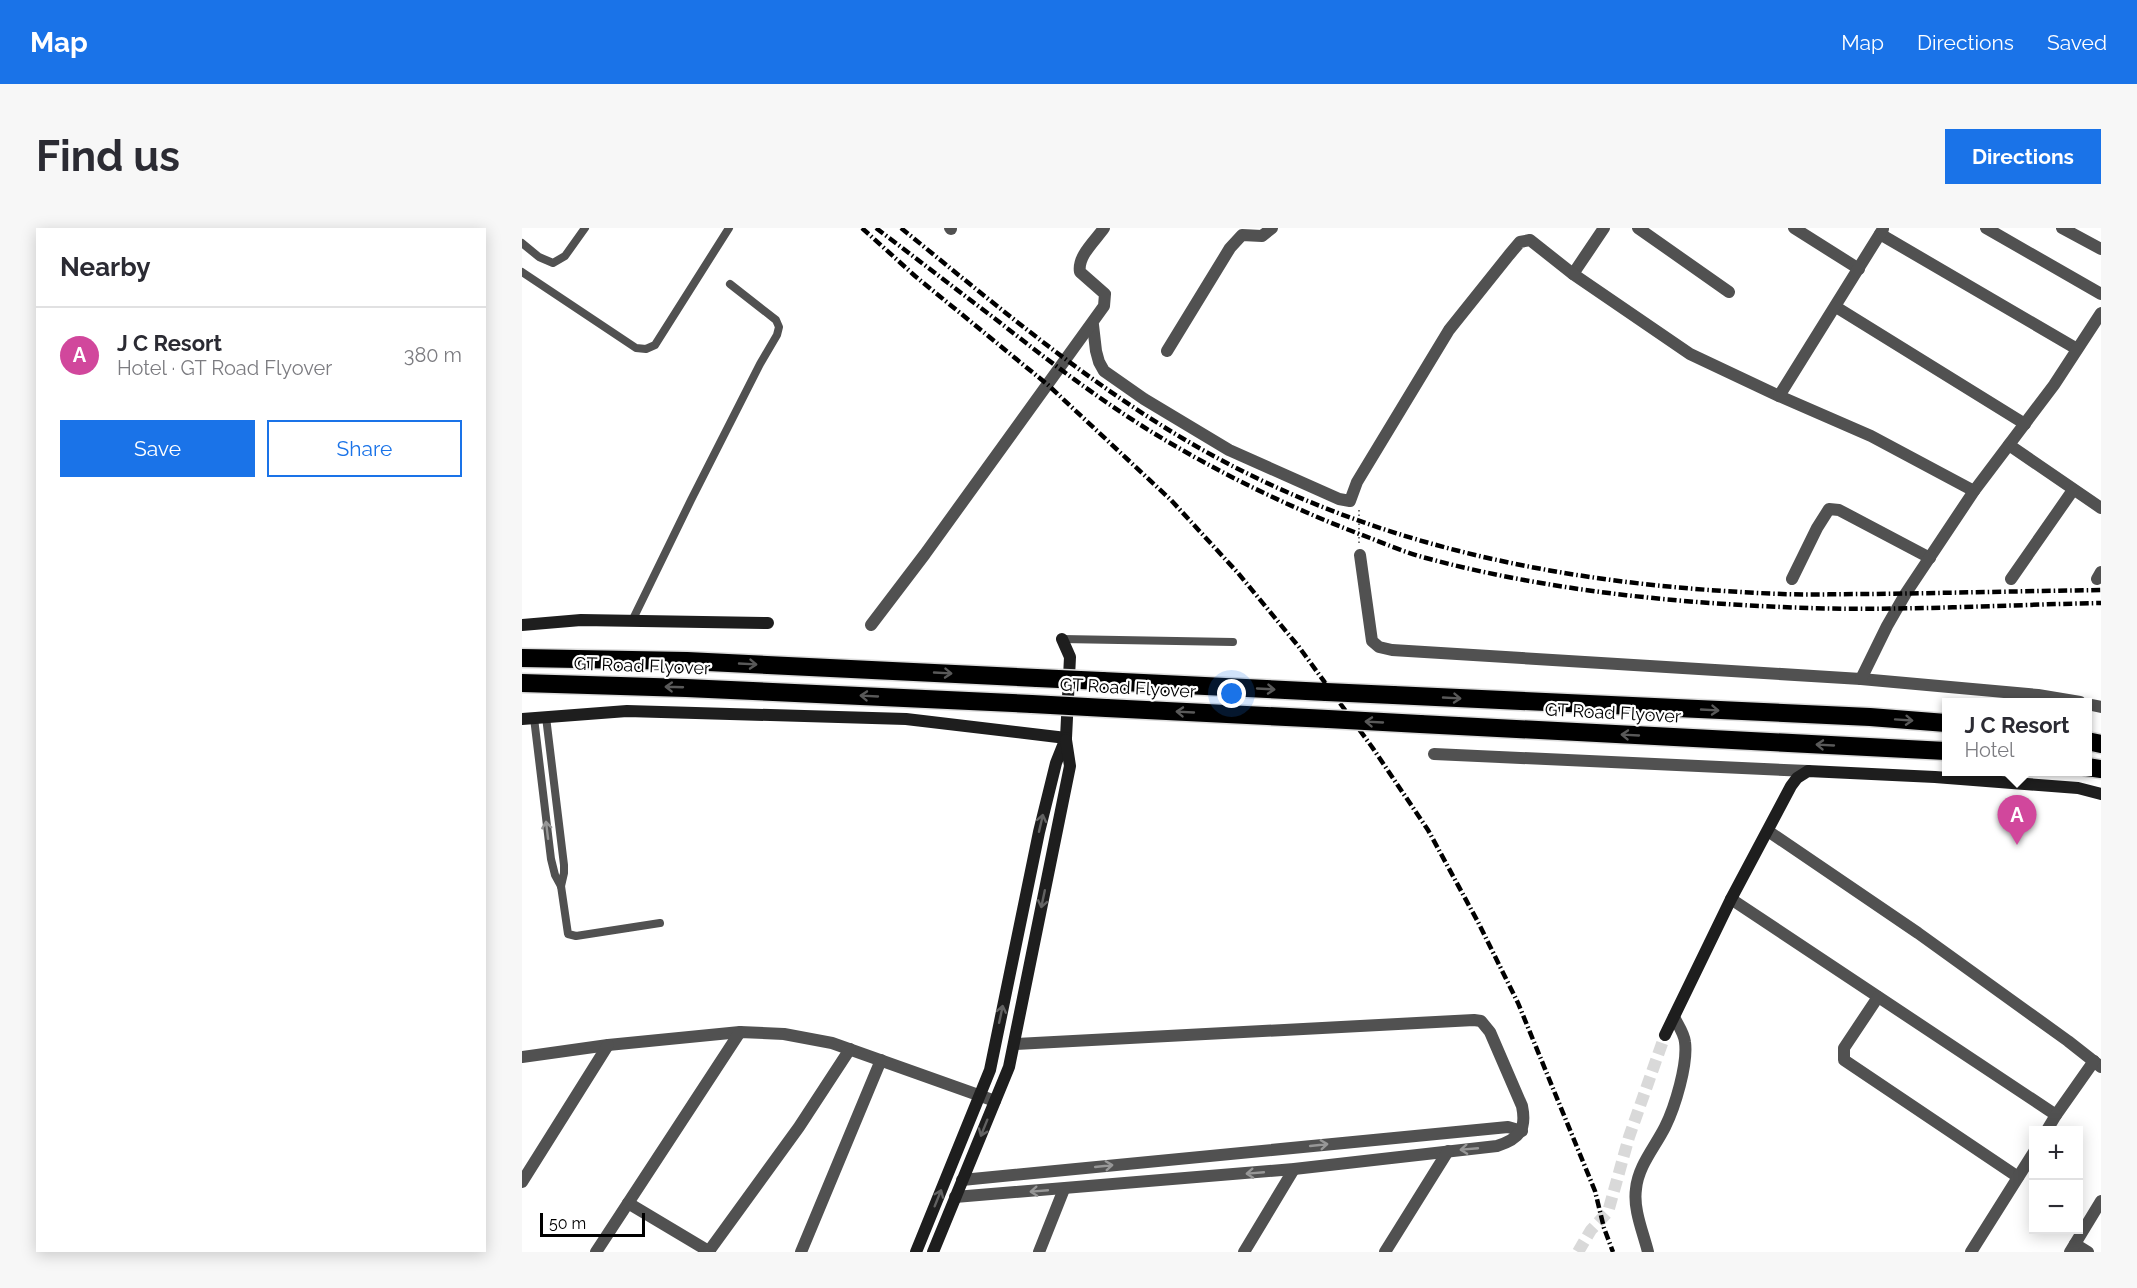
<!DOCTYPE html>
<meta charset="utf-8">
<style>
body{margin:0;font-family:Raleway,sans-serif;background:#f7f7f7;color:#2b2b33}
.controls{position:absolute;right:18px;bottom:18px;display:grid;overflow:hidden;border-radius:0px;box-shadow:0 3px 15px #0003}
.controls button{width:54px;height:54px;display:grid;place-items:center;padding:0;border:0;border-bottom:2px solid #e1e1e2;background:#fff;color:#2b2b33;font:30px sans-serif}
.scale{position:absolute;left:18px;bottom:15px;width:105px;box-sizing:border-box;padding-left:6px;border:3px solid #000;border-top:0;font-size:16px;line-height:21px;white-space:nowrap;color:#000;-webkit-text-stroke:4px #fff;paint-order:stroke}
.you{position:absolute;left:710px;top:466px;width:21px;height:21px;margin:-15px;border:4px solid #fff;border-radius:50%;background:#1a73e8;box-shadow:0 0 0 9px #1a73e833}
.badge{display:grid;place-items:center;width:39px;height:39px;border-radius:50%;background:#1a73e8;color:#fff;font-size:20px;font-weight:700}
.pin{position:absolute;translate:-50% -50px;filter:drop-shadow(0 2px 3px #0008)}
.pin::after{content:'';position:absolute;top:32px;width:21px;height:18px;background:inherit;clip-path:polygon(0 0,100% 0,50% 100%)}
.popup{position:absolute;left:1420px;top:470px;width:150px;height:78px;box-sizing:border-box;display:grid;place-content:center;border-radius:0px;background:#fff;filter:drop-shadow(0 2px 4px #0005);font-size:20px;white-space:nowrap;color:#7c7c81}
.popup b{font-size:22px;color:#2b2b33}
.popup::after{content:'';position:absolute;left:50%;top:100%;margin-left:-12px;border:12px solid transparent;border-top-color:#fff}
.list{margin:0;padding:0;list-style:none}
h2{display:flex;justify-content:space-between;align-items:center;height:78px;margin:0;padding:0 24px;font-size:26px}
h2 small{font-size:20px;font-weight:400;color:#7c7c81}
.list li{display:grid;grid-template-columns:39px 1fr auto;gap:18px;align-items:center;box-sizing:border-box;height:96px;padding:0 24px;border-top:2px solid #e1e1e2}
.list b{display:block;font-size:22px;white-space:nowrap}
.list p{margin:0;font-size:20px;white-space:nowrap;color:#7c7c81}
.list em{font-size:20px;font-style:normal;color:#7c7c81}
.actions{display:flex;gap:12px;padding:18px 24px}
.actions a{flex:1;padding:14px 0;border:2px solid #1a73e8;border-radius:0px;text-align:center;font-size:21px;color:#1a73e8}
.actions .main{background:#1a73e8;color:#fff}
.map{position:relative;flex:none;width:1579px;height:1024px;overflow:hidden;border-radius:0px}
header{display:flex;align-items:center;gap:36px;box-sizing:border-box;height:84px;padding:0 30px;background:#1a73e8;color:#fff}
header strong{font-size:28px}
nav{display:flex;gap:33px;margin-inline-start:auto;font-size:21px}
.intro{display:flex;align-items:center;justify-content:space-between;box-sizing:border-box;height:144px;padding:0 36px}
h1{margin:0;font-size:42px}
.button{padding:15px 27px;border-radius:0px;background:#1a73e8;color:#fff;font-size:21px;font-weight:700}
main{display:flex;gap:36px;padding:0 36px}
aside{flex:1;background:#fff;border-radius:0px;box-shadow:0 3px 15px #0003}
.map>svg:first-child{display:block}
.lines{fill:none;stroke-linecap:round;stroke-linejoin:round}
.secondary-tunnel{stroke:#d9d9d9;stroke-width:12;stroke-dasharray:12 6;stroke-linecap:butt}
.highway-casing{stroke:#dbdbdb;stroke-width:21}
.path{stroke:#737373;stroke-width:2;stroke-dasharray:1.5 3;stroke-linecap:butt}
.lane{stroke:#515151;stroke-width:8}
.street{stroke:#515151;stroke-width:12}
.secondary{stroke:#1e1e1e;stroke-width:12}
.highway{stroke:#000;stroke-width:18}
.rail{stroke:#000;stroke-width:4.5;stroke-dasharray:9 3 1.5 3;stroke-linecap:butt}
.highway-bridge-casing{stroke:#dbdbdb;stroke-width:21;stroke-linecap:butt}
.highway-bridge{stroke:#000;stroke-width:18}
.oneway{stroke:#595959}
.oneway2{stroke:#626262}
.oneway3{stroke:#979797}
.labels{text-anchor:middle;stroke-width:4.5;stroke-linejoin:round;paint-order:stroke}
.street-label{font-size:18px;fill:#000;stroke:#fff}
</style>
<header>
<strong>Map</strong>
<nav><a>Map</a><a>Directions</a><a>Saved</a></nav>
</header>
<div class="intro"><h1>Find us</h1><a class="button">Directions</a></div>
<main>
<aside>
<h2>Nearby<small></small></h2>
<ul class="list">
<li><span class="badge" style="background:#d1479c">A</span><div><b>J C Resort</b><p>Hotel · GT Road Flyover</p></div><em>380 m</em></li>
</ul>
<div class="actions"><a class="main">Save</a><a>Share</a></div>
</aside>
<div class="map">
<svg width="1579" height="1024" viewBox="0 0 1579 1024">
<rect width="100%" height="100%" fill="#fff"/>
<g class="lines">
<polyline class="secondary-tunnel" points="1056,1024 1069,1002 1086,984 1107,909 1143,807"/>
<g class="highway-casing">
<g id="highway">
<polyline points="0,430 165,433 515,450"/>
<polyline points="580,453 804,464"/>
<polyline points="0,455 164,460 510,476"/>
<polyline points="871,467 1348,489 1424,495"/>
<polyline points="584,480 806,491"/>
<polyline points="898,496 1424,523"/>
<polyline points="1565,513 1579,516"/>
<polyline points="1565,539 1579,541"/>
</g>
</g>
<polyline class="path" points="837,282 837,315"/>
<g class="lane">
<polyline points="0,15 17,29 31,35 43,28 63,0"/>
<polyline points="0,44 114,120 124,121 133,117 207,0"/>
<polyline points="110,393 169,272 238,136 255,107 257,99 254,92 208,56"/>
<polyline points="540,411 711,414"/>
<polyline points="24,489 42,637 42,645 39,658"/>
<polyline points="12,490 29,631 33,647 39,658 46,706 54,708 138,695"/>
</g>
<g class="street">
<polyline points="428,0 429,1"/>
<polyline points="1116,0 1207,64"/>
<polyline points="1272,0 1337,41"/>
<polyline points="1464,0 1579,66"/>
<polyline points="1540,0 1579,21"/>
<polyline points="1358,6 1555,121"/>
<polyline points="1051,46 1082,0"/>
<polyline points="1314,79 1503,196"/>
<polyline points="571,97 574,123 577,134 582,143 622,171 707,222 817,271 828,273 835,254 927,102 987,27 998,14 1008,12 1051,46 1168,126 1257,168 1349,208 1452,263"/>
<polyline points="645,123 708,20 720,7 740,8 750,0"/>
<polyline points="1257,168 1361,1"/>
<polyline points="1487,217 1579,280"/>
<polyline points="838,327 850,413 857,419 870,422 1339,451 1516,467 1558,474"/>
<polyline points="1270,351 1295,300 1307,281 1317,282 1408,330"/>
<polyline points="1489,351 1551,262"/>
<polyline points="1575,351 1579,344"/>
<path d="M349,397L403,326L582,78L583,66L558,44C555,28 574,12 582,0"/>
<polyline points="1339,451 1365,398 1384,365 1452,263 1532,157 1579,85"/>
<polyline points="1565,476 1579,479"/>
<polyline points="912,526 1286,543"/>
<polyline points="1246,603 1396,705 1546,813 1579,839"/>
<polyline points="1209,671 1534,887 1572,833"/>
<polyline points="1356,769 1322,820 1322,832 1496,949"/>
<polyline points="0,829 86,817 218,804 262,806 310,815 473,873"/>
<polyline points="1525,902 1534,887"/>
<polyline points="440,952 986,899 1000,903"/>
<polyline points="0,954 86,817"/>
<path d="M433,969L772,941L975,918C997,911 1005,902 1000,878L968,804L959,793L952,792L492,816"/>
<polyline points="106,975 188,1024"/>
<polyline points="1553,1016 1566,1024"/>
<polyline points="187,1023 277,899 328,821"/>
<polyline points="74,1024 218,804"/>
<polyline points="279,1024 359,832"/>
<polyline points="517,1024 542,961"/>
<polyline points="722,1024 772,941"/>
<polyline points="863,1024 926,923"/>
<path d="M1126,1024C1121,1004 1111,981 1114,961C1116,938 1133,919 1143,899C1153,879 1166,836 1163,814C1162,805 1156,797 1152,789"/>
<polyline points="1449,1024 1512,924"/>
<polyline points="1548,1024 1579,973"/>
</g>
<g class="secondary">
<polyline points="0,397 59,392 246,395"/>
<polyline points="0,491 105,483 384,491 544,510 548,429 540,411"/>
<polyline points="1143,807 1209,671 1269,558 1275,550 1286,543 1413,549 1556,560 1579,566"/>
<polyline points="394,1024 468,842 517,604 534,535 544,510"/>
<polyline points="411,1024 487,839 548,538 544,512"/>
</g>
<use href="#highway" class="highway"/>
<g class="rail">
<polyline points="340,0 393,48 526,157 649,272 716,345 777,419 850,519 906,602 956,694 996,775 1073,963 1082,1000 1091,1024"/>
<path d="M354,0C395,31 435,62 476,93C533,138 592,183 655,219C717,255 781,285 848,310C866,317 885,325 904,330C1019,361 1141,374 1260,379C1366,384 1473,377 1579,375"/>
<path d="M379,0C469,73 556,147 655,207C841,319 1046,358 1260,366C1290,367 1321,366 1351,366C1427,365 1503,363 1579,362"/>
</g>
<g class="highway-bridge-casing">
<g id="highway-bridge">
<polyline points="515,450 580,453"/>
<polyline points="804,464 871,467"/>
<polyline points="510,476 584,480"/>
<polyline points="806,491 898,496"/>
</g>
</g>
<use href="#highway-bridge" class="highway-bridge"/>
</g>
<defs><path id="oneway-shaft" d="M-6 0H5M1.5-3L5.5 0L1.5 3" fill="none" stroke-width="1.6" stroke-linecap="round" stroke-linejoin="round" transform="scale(1.5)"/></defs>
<g class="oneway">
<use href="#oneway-shaft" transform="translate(226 436) rotate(3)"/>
<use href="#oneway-shaft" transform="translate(421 445) rotate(3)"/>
<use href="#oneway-shaft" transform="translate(152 459) rotate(-178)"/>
<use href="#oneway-shaft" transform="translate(744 461) rotate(3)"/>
<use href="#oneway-shaft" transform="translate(347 468) rotate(-177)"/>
<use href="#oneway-shaft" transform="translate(930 470) rotate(3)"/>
<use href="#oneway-shaft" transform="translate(1188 482) rotate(3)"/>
<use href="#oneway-shaft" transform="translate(663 484) rotate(-177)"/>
<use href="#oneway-shaft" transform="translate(1382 492) rotate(4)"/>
<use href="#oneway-shaft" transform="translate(852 494) rotate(-177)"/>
<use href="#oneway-shaft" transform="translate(1108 507) rotate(-177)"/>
<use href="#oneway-shaft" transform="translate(1303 517) rotate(-177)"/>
</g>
<g class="oneway2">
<use href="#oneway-shaft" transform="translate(519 595) rotate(-77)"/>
<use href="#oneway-shaft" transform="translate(521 671) rotate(102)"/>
<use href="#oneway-shaft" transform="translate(479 786) rotate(-78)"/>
<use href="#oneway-shaft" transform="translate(462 900) rotate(112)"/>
<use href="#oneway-shaft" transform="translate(416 970) rotate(-68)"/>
</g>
<g class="oneway3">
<use href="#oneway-shaft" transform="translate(25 602) rotate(-97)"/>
<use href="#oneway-shaft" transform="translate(797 917) rotate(-6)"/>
<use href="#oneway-shaft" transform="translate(947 921) rotate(175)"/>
<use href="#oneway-shaft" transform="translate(582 938) rotate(-6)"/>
<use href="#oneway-shaft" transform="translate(733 945) rotate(175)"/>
<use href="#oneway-shaft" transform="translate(517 963) rotate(175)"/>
</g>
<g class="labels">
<g class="street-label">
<text transform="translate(120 438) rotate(2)" y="6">GT Road Flyover</text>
<text transform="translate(606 460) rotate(3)" y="6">GT Road Flyover</text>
<text transform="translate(1091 485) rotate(3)" y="6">GT Road Flyover</text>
</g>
</g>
</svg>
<div class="controls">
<button>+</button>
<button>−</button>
</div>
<div class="scale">50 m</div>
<div class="you"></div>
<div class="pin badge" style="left:1495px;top:617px;background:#d1479c">A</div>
<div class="popup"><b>J C Resort</b>Hotel</div>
</div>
</main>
